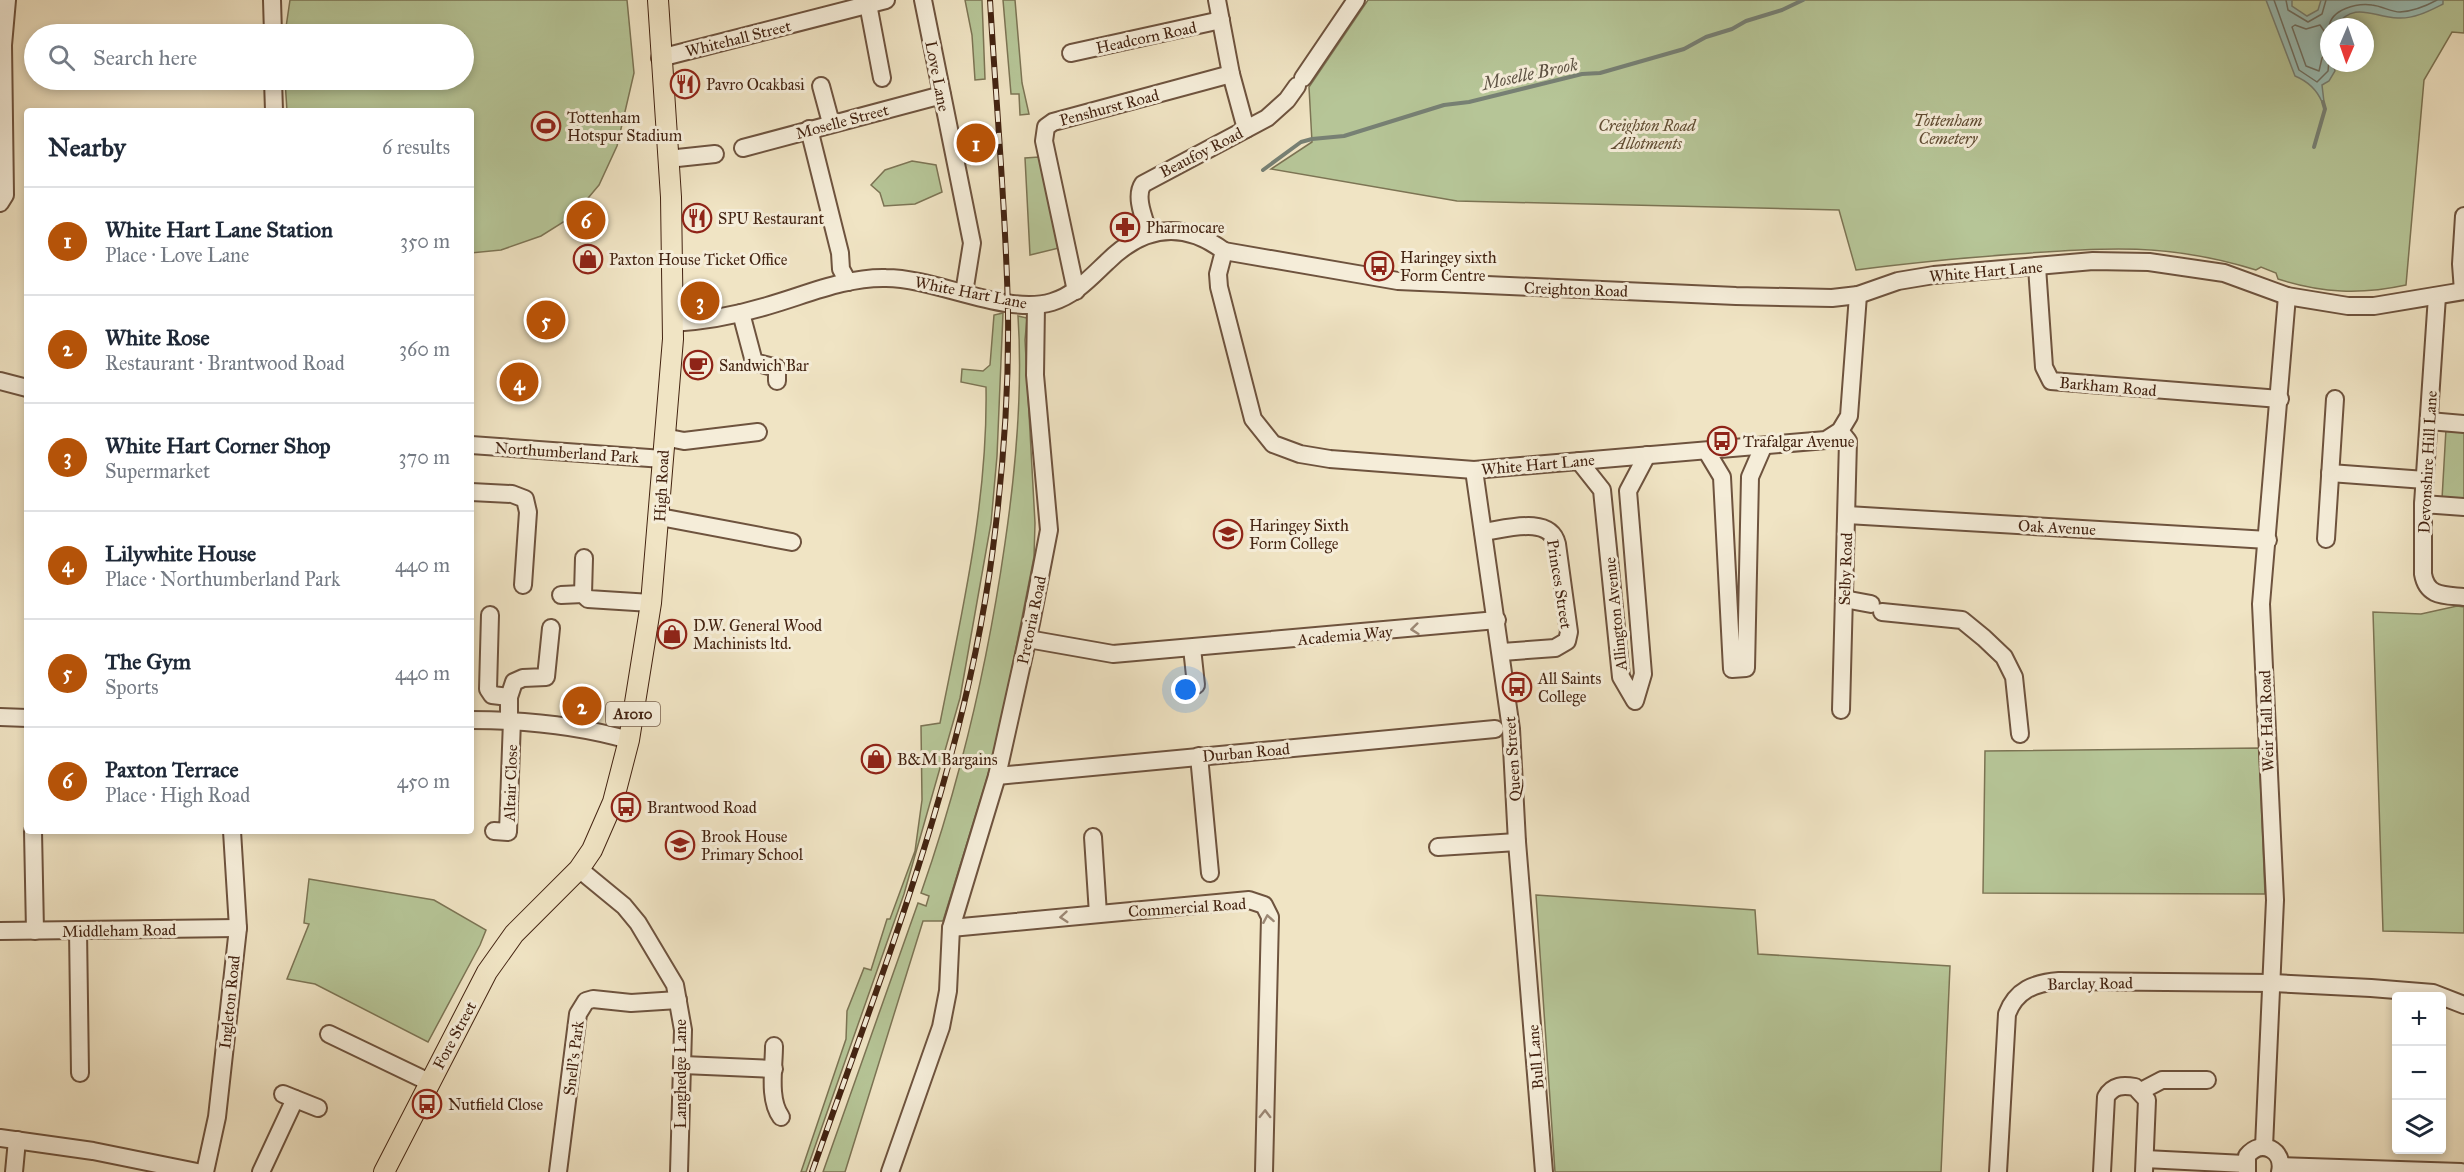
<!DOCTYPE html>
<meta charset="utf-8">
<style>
body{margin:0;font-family:"IM FELL Great Primer",serif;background:#f6f6f7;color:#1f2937}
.controls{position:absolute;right:18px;bottom:18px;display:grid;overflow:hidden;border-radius:6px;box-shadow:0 3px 9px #0003}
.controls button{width:54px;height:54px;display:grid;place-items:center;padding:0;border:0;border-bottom:2px solid #e0e1e3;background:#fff;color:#1f2937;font:30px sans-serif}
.compass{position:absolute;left:2320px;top:18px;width:54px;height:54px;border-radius:50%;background:#fff;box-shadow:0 3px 9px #0003;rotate:182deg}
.you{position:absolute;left:1186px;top:690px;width:21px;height:21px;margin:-15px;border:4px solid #fff;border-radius:50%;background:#1a73e8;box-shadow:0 0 0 9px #1a73e833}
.badge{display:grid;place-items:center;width:39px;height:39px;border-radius:50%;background:#b45309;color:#fff;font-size:20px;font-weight:700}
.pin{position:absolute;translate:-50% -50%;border:3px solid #fff;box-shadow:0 2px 6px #0006}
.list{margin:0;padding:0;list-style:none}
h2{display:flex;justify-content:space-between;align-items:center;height:78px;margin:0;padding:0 24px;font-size:26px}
h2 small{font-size:20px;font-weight:400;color:#747a83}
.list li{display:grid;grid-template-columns:39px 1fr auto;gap:18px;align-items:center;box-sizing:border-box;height:108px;padding:0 24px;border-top:2px solid #e0e1e3}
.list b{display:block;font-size:22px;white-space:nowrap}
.list p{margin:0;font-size:20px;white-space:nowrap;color:#747a83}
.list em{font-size:20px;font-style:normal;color:#747a83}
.icon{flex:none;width:33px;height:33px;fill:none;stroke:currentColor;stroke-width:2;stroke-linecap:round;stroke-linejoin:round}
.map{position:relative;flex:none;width:2464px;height:1172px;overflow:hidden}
.search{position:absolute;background:#fff;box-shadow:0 3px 9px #0003;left:24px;top:24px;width:450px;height:66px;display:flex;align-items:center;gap:15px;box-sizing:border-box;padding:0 21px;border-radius:33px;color:#747a83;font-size:22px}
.panel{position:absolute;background:#fff;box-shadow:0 3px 9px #0003;left:24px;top:108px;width:450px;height:726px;border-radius:6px}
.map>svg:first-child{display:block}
.green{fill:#b6c597;stroke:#7c7454;stroke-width:1.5;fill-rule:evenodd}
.water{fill:#9abeb6;stroke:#778074;stroke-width:1.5}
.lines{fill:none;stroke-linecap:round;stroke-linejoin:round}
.shore{stroke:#6e7064;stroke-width:1.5}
.stream{stroke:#778074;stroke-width:4}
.minor-casing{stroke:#6e533e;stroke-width:20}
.major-casing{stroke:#432311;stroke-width:22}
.minor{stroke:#f5edd9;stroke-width:16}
.major{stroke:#f0e4c4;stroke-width:20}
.rail-casing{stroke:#432311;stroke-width:6}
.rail{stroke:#f5edd9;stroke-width:4;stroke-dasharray:11;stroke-linecap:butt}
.oneway{stroke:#9c8875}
.labels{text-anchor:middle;stroke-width:6;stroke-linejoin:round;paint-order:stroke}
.shield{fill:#f5edd9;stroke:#78604d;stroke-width:1.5}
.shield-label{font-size:15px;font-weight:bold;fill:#432311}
.street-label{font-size:16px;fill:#432311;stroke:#f5edd9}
.poi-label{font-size:16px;fill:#432311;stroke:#f5edd9;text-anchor:start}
.park-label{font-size:16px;font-style:italic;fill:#604c32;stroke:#f5edd9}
.water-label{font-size:18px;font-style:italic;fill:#5d5243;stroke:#f5edd9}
</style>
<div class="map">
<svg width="2464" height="1172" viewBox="0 0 2464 1172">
<rect width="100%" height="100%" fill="#f0e4c4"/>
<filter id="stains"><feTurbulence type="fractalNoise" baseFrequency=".00333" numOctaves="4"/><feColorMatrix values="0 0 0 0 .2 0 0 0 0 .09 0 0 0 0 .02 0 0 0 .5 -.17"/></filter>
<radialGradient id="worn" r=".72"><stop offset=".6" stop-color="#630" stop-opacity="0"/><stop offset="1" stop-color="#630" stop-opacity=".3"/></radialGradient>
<g class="green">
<polygon points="290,0 627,0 634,73 617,146 599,185 573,216 541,236 501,250 471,253 471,111 287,111 285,80 464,80 464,34 285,34"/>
<polygon points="965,0 982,0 985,79 975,80 972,35"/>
<polygon points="1003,0 1015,0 1022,83 1029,114 1020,115 1019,94 1011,94"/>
<path d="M1368,0H2464V33L2452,32L2424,80L2406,285C2360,295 2322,293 2278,279L2276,273L2261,267L2256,270C2170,243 2104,247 2016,254C1962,258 1909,263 1856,270L1839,210L1457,201L1271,169L1312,142L1309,87ZM2329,27H2365V63H2329Z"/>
<polygon points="1039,157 1059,248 1030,255 1025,158"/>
<polygon points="912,161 936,165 942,192 915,204 884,206 880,193 871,185 885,170"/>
<path d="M1003,313L997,456L991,523L960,698L904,894L806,1172H801L846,1039L847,1011L864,968L871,970L887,919H890L915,851L922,800L921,726L940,723C962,612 988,501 986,387L961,382L962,369L983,371L990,365L994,315Z"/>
<path d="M1018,316L1027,318L1025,340L1035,523L1034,557L996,749L943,921H923L845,1172H823L918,903L926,906L929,896L921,893C961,779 988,662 1005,543C1016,468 1023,392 1018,316Z"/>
<polygon points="2446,429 2464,430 2464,501 2442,499"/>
<polygon points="2457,606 2464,607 2464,933 2383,931 2373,612 2421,614"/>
<polygon points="2259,748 2265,894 1983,893 1985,751"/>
<polygon points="309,879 434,900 486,930 480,945 428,1042 315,984 287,979 309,924 304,923"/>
<polygon points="1536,895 1755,910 1758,954 1950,966 1941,1172 1555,1172"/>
</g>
<path class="water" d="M2266,0H2292V6L2307,16L2318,10L2321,0H2443V4C2429,11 2414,19 2398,18C2371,17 2356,0 2334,27H2329V63H2333L2335,71L2329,81L2322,85L2324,102H2322C2317,90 2307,81 2295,76Z"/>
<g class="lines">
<g class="shore">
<polyline points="2274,0 2299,70 2317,82 2328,71 2329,60"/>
<polyline points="2286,0 2288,10 2308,22 2322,14 2326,0"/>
<path d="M2329,27C2331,9 2357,3 2372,5C2382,6 2391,12 2400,12C2414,11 2426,6 2437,0"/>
<polyline points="2329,38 2320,25 2306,29 2295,25 2292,27 2306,66 2319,71 2322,58 2329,51"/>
</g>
<g class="stream">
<polyline points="2314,147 2325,109 2323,102"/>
<polyline points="1263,170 1301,142 1312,139 1344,136 1444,105 1469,102 1582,74 1600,73 1684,49 1706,37 1732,29 1746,21 1782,10 1803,0"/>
</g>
<g class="minor-casing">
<g id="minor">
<polyline points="272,0 273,34"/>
<polyline points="923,0 972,243 964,293"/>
<polyline points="1217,0 1231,74 1246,129"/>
<polyline points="868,4 882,78"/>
<polyline points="1071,53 1221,20"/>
<polyline points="660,58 886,0"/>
<polyline points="1303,78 1356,0"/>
<polyline points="273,80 274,111"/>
<polyline points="821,86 831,123"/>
<polyline points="809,129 840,253 841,269 848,282"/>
<polyline points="743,148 942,95"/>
<polyline points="668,159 715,154"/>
<polyline points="0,203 5,195 3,45 7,0"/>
<path d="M1149,234C1145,220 1134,197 1143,184L1267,118L1287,100L1297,86"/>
<polyline points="1224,251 1398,281 1736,296 1832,298 1858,295 1898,281 1934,275 2093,261 2149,262 2224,273 2287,296 2348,306 2374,306 2464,291"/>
<polyline points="1224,251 1218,274 1219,287 1253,419 1273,444 1300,454 1330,459 1474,470 1826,440 1840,431 1849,416 1858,295"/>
<polyline points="2037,267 2044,367 2051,381 2280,399"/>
<polyline points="1076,291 1044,141 1046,127 1053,122 1231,74"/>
<polyline points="2463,291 2461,264 2464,216"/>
<path d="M2437,296L2423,504V574C2427,597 2444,595 2464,597"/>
<polyline points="741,313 754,362 777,368 777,381"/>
<path d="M673,323C705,321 737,315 767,306C806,295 845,277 886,278C936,278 1006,316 1052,302C1075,295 1090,278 1107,262C1143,226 1183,220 1224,251"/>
<polyline points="0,381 27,388"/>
<polyline points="2429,421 2464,424"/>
<polyline points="1840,431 1848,441 1841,710"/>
<polyline points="664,437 684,441 758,432"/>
<polyline points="471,445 663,459"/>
<polyline points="1707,452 1722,477 1732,669 1746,668 1750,477 1763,447"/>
<polyline points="1579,461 1602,490 1621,677 1635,701 1643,674 1628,491 1647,455"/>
<polyline points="1474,470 1511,729 1517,842 1544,1172"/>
<polyline points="2330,473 2425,480"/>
<polyline points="471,492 512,494 525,499 528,512 523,585"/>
<polyline points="2423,504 2464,507"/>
<polyline points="1847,515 2268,540"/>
<polyline points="660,517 792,542"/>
<path d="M1483,532C1506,529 1550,515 1557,544L1569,632L1567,641L1555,648L1502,652"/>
<polyline points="2326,539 2335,399"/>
<polyline points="584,558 583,594 588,599 651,603"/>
<polyline points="561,595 583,594"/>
<polyline points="1844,599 1871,604"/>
<polyline points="1882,612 1962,620 1984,638 2004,657 2014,677 2020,734"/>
<polyline points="490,615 488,689 492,695 509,697"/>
<polyline points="1028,639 1113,654 1497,620"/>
<polyline points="1192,648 1196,685"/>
<polyline points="0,717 27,718"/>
<path d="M471,720C525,720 577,725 629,740"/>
<polyline points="509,720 509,697 514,682 523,678 546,677 551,628"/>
<polyline points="1199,756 1210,873"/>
<polyline points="997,776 1495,729"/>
<polyline points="33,831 35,931"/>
<polyline points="494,831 508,832 512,720"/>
<polyline points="1093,837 1098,914"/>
<polyline points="1438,847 1517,842"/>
<polyline points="579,869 624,906 638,923 675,985 683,1030 679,1172"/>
<polyline points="951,928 1249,900 1264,905 1270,917 1264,1172"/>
<polyline points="78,930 80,1073"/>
<polyline points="0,931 238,928"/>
<polyline points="329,1034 429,1082"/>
<path d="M774,1046C774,1068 768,1099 781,1117"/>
<polyline points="683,1065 774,1069"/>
<polyline points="2141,1091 2162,1080 2207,1080"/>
<polyline points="283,1094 318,1108"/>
<polyline points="0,1138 93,1151 197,1172"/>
<polyline points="2264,1147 2275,900 2261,604 2287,296"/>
<polyline points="2145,1159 2245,1164"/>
<polyline points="2282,1166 2461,1172"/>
<polyline points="14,1172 17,1140"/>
<polyline points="205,1172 217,1117 238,928 232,831"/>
<polyline points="261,1172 295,1099"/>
<polyline points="558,1172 578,1014 586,1001 593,999 631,1003 678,1000"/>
<polyline points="890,1172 941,1027 948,991 951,928 997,776 1031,623 1049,530 1035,375 1036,305"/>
<path d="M1998,1172L2007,1014C2016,990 2034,983 2059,981L2273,983L2371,988L2433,993L2464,1005"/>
<path d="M2102,1172L2106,1097C2113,1085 2123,1085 2135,1087L2147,1100L2144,1172"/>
<path d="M2247,1172V1156C2261,1138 2285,1150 2280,1172"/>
</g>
</g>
<g class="major-casing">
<polyline id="major" points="384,1172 487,972 514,934 579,869 592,850 613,802 629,740 651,603 673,339 671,197 658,0"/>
</g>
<use href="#minor" class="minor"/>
<use href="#major" class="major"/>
<g class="rail-casing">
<path id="rail" d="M812,1172C884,967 965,765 993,548C1003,471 1009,391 1008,313C1006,209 996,104 990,0"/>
</g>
<use href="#rail" class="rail"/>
</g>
<defs><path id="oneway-chevron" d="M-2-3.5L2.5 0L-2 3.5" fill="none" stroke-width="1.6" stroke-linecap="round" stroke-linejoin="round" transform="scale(1.5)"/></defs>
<g class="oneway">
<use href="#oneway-chevron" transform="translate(1415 629) rotate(174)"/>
<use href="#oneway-chevron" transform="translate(1064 917) rotate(175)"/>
<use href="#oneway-chevron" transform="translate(1268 919) rotate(-100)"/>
<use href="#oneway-chevron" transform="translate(1265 1114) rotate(-89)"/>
</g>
<defs>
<g id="restaurant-ring" transform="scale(1.5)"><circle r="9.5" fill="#f5edd9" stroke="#8f2418" stroke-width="1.5"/><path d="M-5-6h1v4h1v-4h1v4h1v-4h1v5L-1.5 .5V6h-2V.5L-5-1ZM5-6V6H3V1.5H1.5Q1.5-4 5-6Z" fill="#8f2418"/></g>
<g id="stadium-ring" transform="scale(1.5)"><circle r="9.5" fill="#f5edd9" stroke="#8f2418" stroke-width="1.5"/><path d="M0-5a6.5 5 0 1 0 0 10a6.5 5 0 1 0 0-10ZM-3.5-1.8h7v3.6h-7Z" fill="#8f2418"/></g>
<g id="pharmacy-ring" transform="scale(1.5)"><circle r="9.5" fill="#f5edd9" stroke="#8f2418" stroke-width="1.5"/><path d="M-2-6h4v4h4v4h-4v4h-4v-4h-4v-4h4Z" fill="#8f2418"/></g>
<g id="shop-ring" transform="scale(1.5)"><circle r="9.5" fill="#f5edd9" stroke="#8f2418" stroke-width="1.5"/><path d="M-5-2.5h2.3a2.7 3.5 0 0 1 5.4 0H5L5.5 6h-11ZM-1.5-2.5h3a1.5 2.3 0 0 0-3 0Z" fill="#8f2418"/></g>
<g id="bus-ring" transform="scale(1.5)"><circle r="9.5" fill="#f5edd9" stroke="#8f2418" stroke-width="1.5"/><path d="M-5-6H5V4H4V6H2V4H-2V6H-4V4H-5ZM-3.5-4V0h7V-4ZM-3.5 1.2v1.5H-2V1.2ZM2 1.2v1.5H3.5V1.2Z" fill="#8f2418"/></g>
<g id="cafe-ring" transform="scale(1.5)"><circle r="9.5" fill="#f5edd9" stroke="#8f2418" stroke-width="1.5"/><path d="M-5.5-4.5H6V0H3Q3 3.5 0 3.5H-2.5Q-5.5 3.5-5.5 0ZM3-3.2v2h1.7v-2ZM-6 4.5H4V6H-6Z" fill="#8f2418"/></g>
<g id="university-ring" transform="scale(1.5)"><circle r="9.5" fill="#f5edd9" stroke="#8f2418" stroke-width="1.5"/><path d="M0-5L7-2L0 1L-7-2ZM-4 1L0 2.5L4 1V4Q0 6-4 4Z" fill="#8f2418"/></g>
<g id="school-ring" transform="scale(1.5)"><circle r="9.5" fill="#f5edd9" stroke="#8f2418" stroke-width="1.5"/><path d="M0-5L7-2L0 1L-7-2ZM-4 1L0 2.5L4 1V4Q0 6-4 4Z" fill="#8f2418"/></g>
</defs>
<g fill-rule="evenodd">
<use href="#restaurant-ring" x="685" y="84"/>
<use href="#stadium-ring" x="546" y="126"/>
<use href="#restaurant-ring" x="697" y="218"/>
<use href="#pharmacy-ring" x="1125" y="227"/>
<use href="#shop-ring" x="588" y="259"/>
<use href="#bus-ring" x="1379" y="266"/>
<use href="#cafe-ring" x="698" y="365"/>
<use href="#bus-ring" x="1722" y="441"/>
<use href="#university-ring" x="1228" y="534"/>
<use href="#shop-ring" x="672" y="634"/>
<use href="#bus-ring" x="1517" y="687"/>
<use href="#shop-ring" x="876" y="759"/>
<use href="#bus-ring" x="626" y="807"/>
<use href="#school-ring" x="680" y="845"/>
<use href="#bus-ring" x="427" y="1104"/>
</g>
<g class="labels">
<rect class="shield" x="606" y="702" width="54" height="24" rx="4.5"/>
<g class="shield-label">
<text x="633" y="719">A1010</text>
</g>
<g class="street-label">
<text transform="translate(1146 37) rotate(-12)" y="6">Headcorn Road</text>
<text transform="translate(738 38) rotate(-14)" y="6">Whitehall Street</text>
<text transform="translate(938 76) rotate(79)" y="6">Love Lane</text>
<text transform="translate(1109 107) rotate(-15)" y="6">Penshurst Road</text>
<text transform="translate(842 121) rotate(-15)" y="6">Moselle Street</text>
<text transform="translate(1201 152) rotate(-27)" y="6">Beaufoy Road</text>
<text transform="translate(1986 271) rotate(-5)" y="6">White Hart Lane</text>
<text transform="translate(1576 289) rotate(2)" y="6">Creighton Road</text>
<text transform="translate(971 292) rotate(11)" y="6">White Hart Lane</text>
<text transform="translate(2108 386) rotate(5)" y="6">Barkham Road</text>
<text transform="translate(567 452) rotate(4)" y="6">Northumberland Park</text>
<text transform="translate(2427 462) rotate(-87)" y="6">Devonshire Hill Lane</text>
<text transform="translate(1538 464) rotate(-5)" y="6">White Hart Lane</text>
<text transform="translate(661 486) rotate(-87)" y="6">High Road</text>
<text transform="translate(2057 527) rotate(3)" y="6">Oak Avenue</text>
<text transform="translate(1845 569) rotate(-88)" y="6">Selby Road</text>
<text transform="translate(1560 584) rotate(81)" y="6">Princes Street</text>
<text transform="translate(1615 614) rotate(-96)" y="6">Allington Avenue</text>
<text transform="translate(1031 620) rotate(-78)" y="6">Pretoria Road</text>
<text transform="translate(1345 635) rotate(-5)" y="6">Academia Way</text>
<text transform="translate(2266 721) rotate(-92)" y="6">Weir Hall Road</text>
<text transform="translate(1246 752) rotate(-5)" y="6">Durban Road</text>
<text transform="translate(1512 759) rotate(-94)" y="6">Queen Street</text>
<text transform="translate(510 783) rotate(-88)" y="6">Altair Close</text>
<text transform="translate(1187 907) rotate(-4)" y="6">Commercial Road</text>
<text transform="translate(119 930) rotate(-1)" y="6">Middleham Road</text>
<text transform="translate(2090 983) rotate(-1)" y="6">Barclay Road</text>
<text transform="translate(229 1002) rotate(-84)" y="6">Ingleton Road</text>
<text transform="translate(454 1035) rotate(-62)" y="6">Fore Street</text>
<text transform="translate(1535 1057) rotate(-95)" y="6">Bull Lane</text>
<text transform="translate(573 1058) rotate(-83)" y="6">Snell's Park</text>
<text transform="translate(680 1074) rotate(-90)" y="6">Langhedge Lane</text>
</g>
<g class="poi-label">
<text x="706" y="90">Pavro Ocakbasi</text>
<text x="567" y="123">Tottenham<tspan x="567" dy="18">Hotspur Stadium</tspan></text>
<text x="718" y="224">SPU Restaurant</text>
<text x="1146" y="233">Pharmocare</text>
<text x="1400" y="263">Haringey sixth<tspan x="1400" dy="18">Form Centre</tspan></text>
<text x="609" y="265">Paxton House Ticket Office</text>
<text x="719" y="371">Sandwich Bar</text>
<text x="1743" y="447">Trafalgar Avenue</text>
<text x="1249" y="531">Haringey Sixth<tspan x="1249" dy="18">Form College</tspan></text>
<text x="693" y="631">D.W. General Wood<tspan x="693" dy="18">Machinists ltd.</tspan></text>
<text x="1538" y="684">All Saints<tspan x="1538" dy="18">College</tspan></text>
<text x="897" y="765">B&amp;M Bargains</text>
<text x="647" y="813">Brantwood Road</text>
<text x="701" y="842">Brook House<tspan x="701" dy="18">Primary School</tspan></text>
<text x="448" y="1110">Nutfield Close</text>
</g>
<g class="park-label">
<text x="1948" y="126">Tottenham<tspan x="1948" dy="18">Cemetery</tspan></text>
<text x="1647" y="131">Creighton Road<tspan x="1647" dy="18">Allotments</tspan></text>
</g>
<g class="water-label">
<text transform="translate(1530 74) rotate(-12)" y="6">Moselle Brook</text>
</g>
</g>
<rect width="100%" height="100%" filter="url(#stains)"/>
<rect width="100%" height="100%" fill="url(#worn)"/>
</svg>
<div class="controls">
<button>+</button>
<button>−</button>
<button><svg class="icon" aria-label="layers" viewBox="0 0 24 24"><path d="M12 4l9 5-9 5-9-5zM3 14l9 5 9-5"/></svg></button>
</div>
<svg class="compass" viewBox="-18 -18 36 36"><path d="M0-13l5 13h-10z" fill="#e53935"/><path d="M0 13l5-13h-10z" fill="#747a83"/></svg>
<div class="you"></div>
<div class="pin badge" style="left:976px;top:143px">1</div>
<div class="pin badge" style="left:582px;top:706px">2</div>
<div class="pin badge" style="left:700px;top:301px">3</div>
<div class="pin badge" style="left:519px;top:382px">4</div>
<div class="pin badge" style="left:546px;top:320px">5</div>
<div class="pin badge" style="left:586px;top:220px">6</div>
<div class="search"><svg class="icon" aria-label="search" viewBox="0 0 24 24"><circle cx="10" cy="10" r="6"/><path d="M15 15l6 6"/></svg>Search here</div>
<section class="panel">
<h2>Nearby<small>6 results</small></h2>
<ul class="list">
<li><span class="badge">1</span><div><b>White Hart Lane Station</b><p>Place · Love Lane</p></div><em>350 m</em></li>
<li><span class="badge">2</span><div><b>White Rose</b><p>Restaurant · Brantwood Road</p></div><em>360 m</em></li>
<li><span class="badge">3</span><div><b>White Hart Corner Shop</b><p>Supermarket</p></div><em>370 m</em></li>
<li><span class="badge">4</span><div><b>Lilywhite House</b><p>Place · Northumberland Park</p></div><em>440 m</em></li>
<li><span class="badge">5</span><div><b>The Gym</b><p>Sports</p></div><em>440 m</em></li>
<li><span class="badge">6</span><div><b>Paxton Terrace</b><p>Place · High Road</p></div><em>450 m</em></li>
</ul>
</section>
</div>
